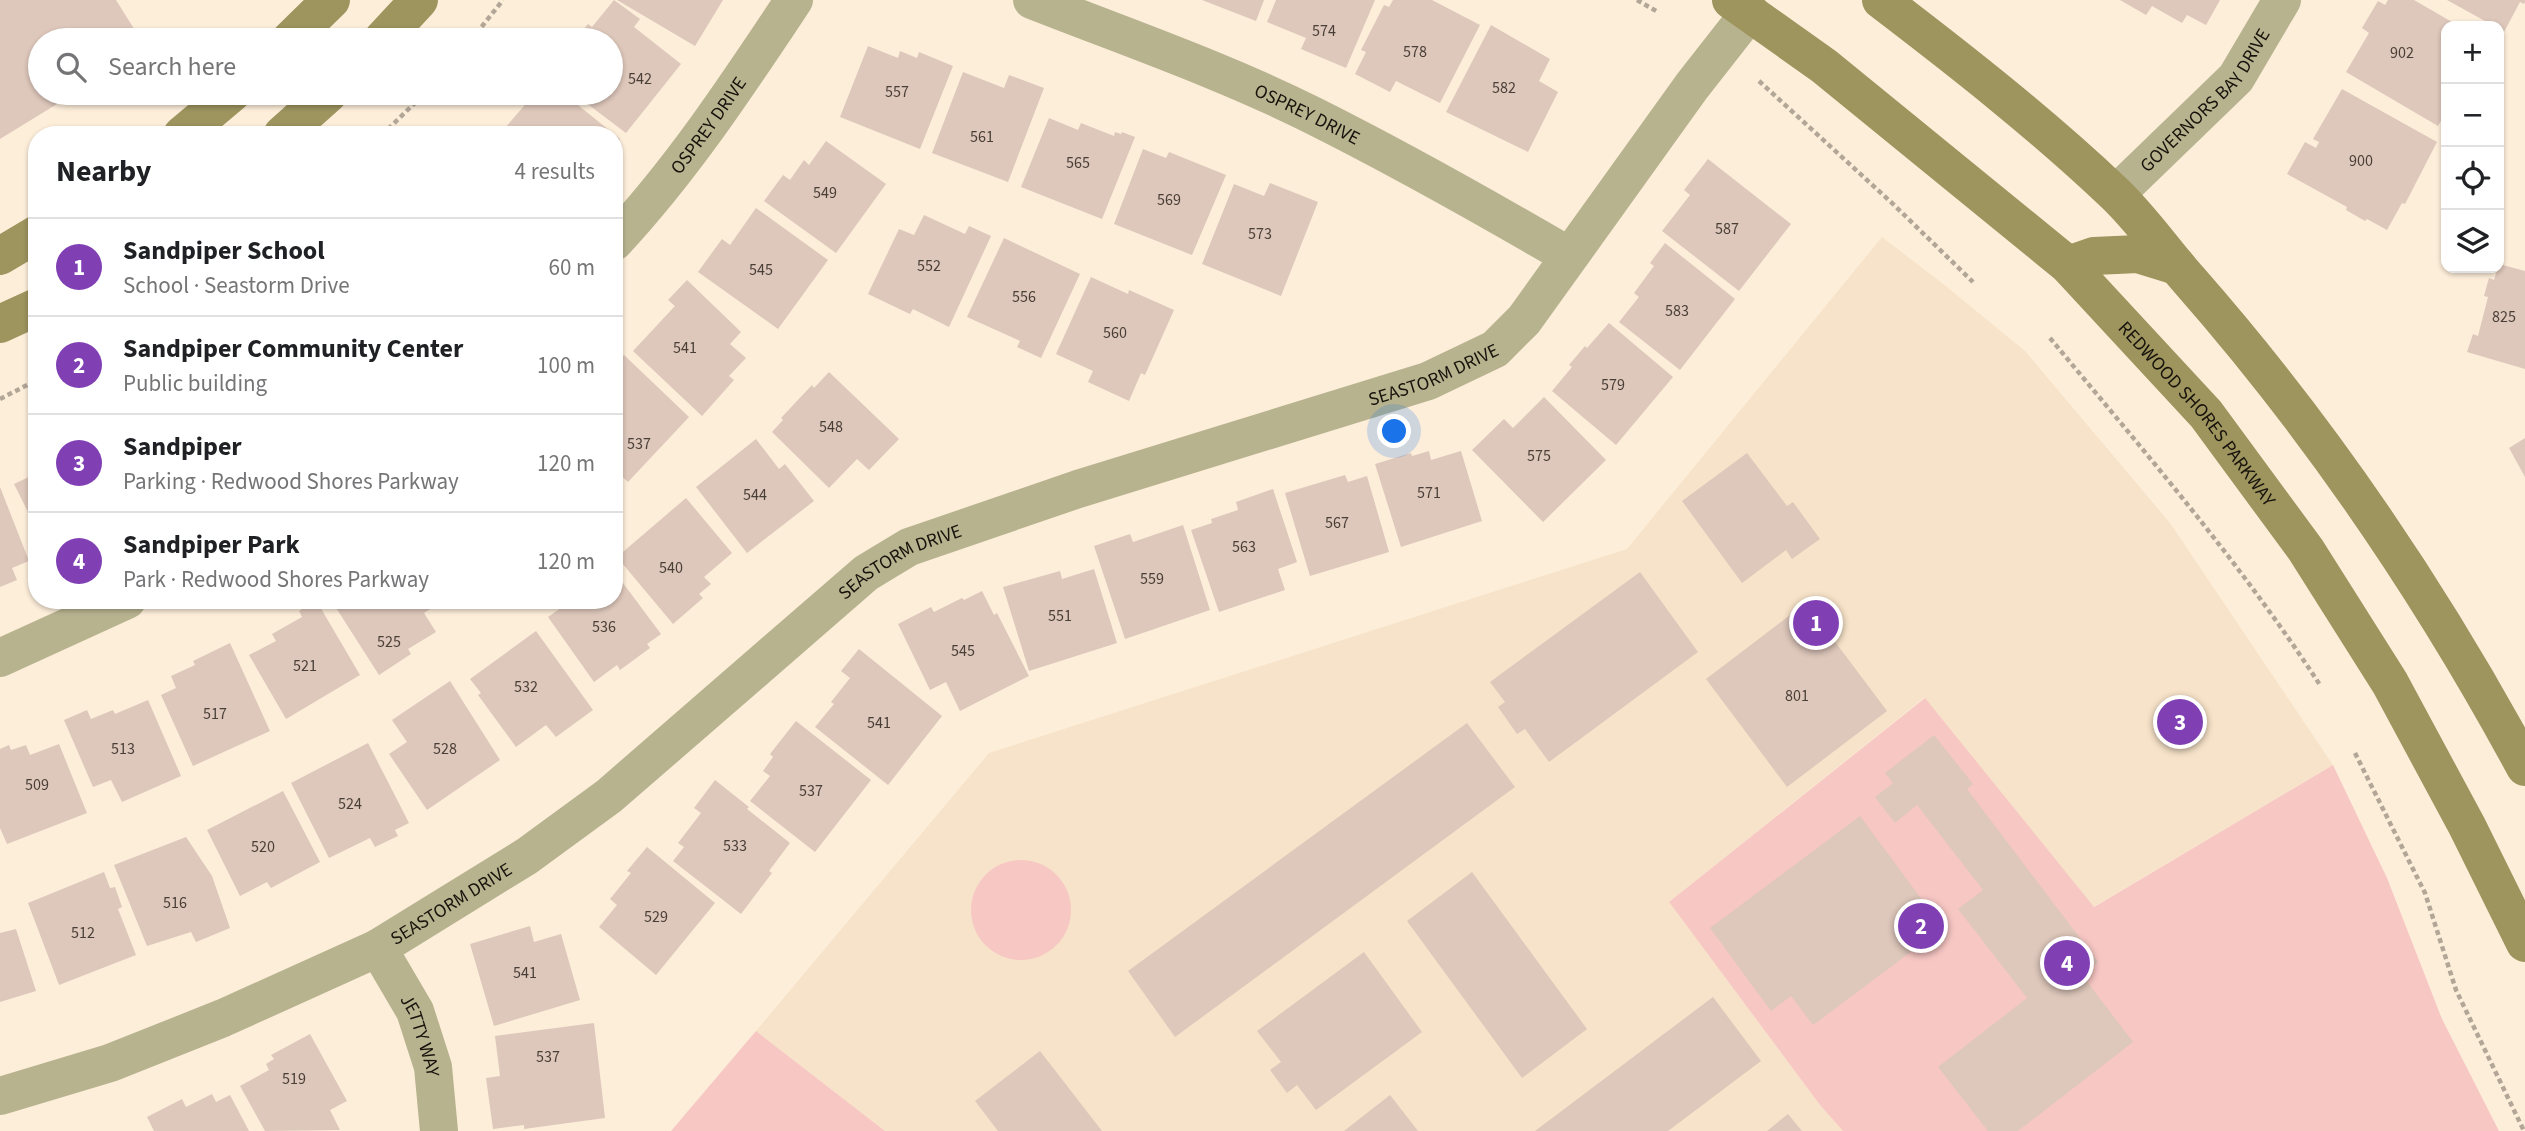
<!DOCTYPE html>
<meta charset="utf-8">
<style>
body{margin:0;font-family:"Source Sans 3",sans-serif;background:#f2f2f2;color:#202124}
.controls{position:absolute;right:21px;top:21px;display:grid;overflow:hidden;border-radius:14px;box-shadow:0 2px 5px #0004}
.controls button{width:63px;height:63px;display:grid;place-items:center;padding:0;border:0;border-bottom:2px solid #e0e0e0;background:#fff;color:#202124;font:35px sans-serif}
.you{position:absolute;left:1395px;top:432px;width:24px;height:24px;margin:-18px;border:5px solid #fff;border-radius:50%;background:#1a73e8;box-shadow:0 0 0 10px #1a73e833}
.badge{display:grid;place-items:center;width:46px;height:46px;border-radius:50%;background:#8040b4;color:#fff;font-size:23px;font-weight:700}
.pin{position:absolute;translate:-50% -50%;border:4px solid #fff;box-shadow:0 2px 7px #0006}
.list{margin:0;padding:0;list-style:none}
h2{display:flex;justify-content:space-between;align-items:center;height:91px;margin:0;padding:0 28px;font-size:30px}
h2 small{font-size:23px;font-weight:400;color:#757577}
.list li{display:grid;grid-template-columns:46px 1fr auto;gap:21px;align-items:center;box-sizing:border-box;height:98px;padding:0 28px;border-top:2px solid #e0e0e0}
.list b{display:block;font-size:26px;white-space:nowrap}
.list p{margin:0;font-size:23px;white-space:nowrap;color:#757577}
.list em{font-size:23px;font-style:normal;color:#757577}
.icon{flex:none;width:38px;height:38px;fill:none;stroke:currentColor;stroke-width:2;stroke-linecap:round;stroke-linejoin:round}
.map{position:relative;flex:none;width:2525px;height:1131px;overflow:hidden}
.search{position:absolute;background:#fff;box-shadow:0 2px 5px #0004;left:28px;top:28px;width:595px;height:77px;display:flex;align-items:center;gap:18px;box-sizing:border-box;padding:0 24px;border-radius:38px;color:#757577;font-size:26px}
.panel{position:absolute;background:#fff;box-shadow:0 2px 5px #0004;left:28px;top:126px;width:595px;height:483px;border-radius:28px}
.map>svg:first-child{display:block}
.built{fill:#f7e3c9}
.green{fill:#f7c7c4}
.building{fill:#dec7bb}
.lines{fill:none;stroke-linecap:round;stroke-linejoin:round}
.path{stroke:#b2a697;stroke-width:4.5;stroke-dasharray:5 3.5;stroke-linecap:butt}
.street{stroke:#b8b38f;stroke-width:38}
.secondary{stroke:#9d945e;stroke-width:38}
.labels{text-anchor:middle;stroke-width:7;stroke-linejoin:round;paint-order:stroke}
.number-label{font-size:16px;fill:#493f37}
.street-label{font-size:19px;fill:#17120b;stroke:#fff}
</style>
<div class="map">
<svg width="2525" height="1131" viewBox="0 0 2525 1131">
<rect width="100%" height="100%" fill="#fdeeda"/>
<polygon class="built" points="1882,237 1947,287 2025,351 2170,523 2333,765 2093,907 1924,698 1669,902 1820,1105 1843,1131 885,1131 756,1031 989,753 1627,549"/>
<g class="green">
<polygon points="1925,698 2094,907 2333,765 2387,878 2442,1019 2499,1131 1843,1131 1820,1105 1669,902"/>
<circle cx="1021" cy="910" r="50"/>
<polygon points="756,1031 885,1131 671,1131"/>
</g>
<g class="building">
<polygon points="0,0 116,0 141,40 40,40 40,93 75,93 0,139"/>
<polygon points="614,0 640,19 634,27 681,64 626,133 573,93 611,93 611,40 575,40 588,24 592,27"/>
<polygon points="617,0 723,0 695,46"/>
<polygon points="1202,0 1264,0 1256,21"/>
<polygon points="1276,0 1375,0 1346,68 1301,49 1306,38 1267,22"/>
<polygon points="1393,0 1432,0 1480,25 1440,103 1396,81 1390,92 1355,74 1366,52 1361,50 1384,5 1389,7"/>
<polygon points="2120,0 2220,0 2206,25 2187,15 2182,23 2152,6 2146,15"/>
<polygon points="2388,0 2414,0 2459,26 2446,26 2446,112 2438,126 2346,72 2369,33 2362,28 2378,1 2385,5"/>
<polygon points="2447,0 2525,0 2525,2 2524,4 2520,2 2504,32 2499,26 2494,26"/>
<polygon points="1491,25 1550,59 1539,81 1558,92 1528,152 1446,112"/>
<polygon points="868,46 898,58 900,51 917,58 919,52 953,66 920,149 840,117"/>
<polygon points="963,72 1004,88 1009,75 1044,88 1008,182 932,153"/>
<polygon points="2342,89 2437,142 2405,204 2402,203 2387,230 2367,219 2365,221 2346,210 2347,207 2287,174 2305,142 2316,148 2319,142 2313,139"/>
<polygon points="535,93 563,93 620,139 614,146 614,135 499,135"/>
<polygon points="1049,118 1078,130 1081,123 1114,136 1115,132 1121,134 1122,132 1135,137 1102,219 1021,187"/>
<polygon points="826,141 886,184 836,253 764,201 783,175 790,180 804,160 809,165"/>
<polygon points="1143,149 1166,158 1169,152 1226,175 1192,255 1114,224"/>
<polygon points="1708,159 1791,224 1739,291 1662,231 1690,195 1684,190"/>
<polygon points="1270,183 1318,202 1281,296 1202,264 1234,184 1264,196"/>
<polygon points="756,208 828,260 778,329 698,272 722,239 730,245"/>
<polygon points="924,215 965,234 969,226 991,236 949,327 913,309 910,314 868,294 899,229 914,235"/>
<polygon points="1004,238 1080,274 1041,358 1017,347 1020,341 967,317"/>
<polygon points="1665,243 1735,299 1680,370 1619,322 1639,297 1634,293 1654,266 1650,263"/>
<polygon points="2499,264 2525,271 2525,369 2467,352 2473,334 2478,336 2488,297 2484,296 2489,278 2494,280"/>
<polygon points="1091,277 1128,294 1129,290 1174,310 1145,375 1141,373 1129,401 1088,382 1093,371 1056,354"/>
<polygon points="687,280 741,332 730,344 746,358 729,376 734,380 702,416 633,351 675,306 668,300"/>
<polygon points="1609,323 1673,377 1616,445 1552,391 1572,367 1569,365 1585,346 1587,348"/>
<polygon points="624,355 689,417 628,482 614,469 614,365"/>
<polygon points="829,372 899,439 869,470 857,459 829,488 772,432 783,420 781,418 812,385 814,388"/>
<polygon points="1544,397 1606,460 1543,522 1472,450 1504,419 1513,428"/>
<polygon points="2525,438 2525,477 2509,448"/>
<polygon points="756,439 779,469 785,464 814,501 747,553 696,487"/>
<polygon points="1429,451 1431,460 1461,451 1482,521 1401,547 1375,464 1411,453 1412,456"/>
<polygon points="1747,453 1787,506 1793,502 1820,539 1792,559 1786,550 1742,583 1682,501"/>
<polygon points="37,473 37,530 14,484"/>
<polygon points="1345,475 1348,482 1367,476 1389,552 1310,576 1285,493"/>
<polygon points="0,487 29,561 12,568 17,580 0,587"/>
<polygon points="1273,489 1297,562 1278,569 1285,590 1219,612 1191,530 1212,523 1211,519 1238,510 1236,502"/>
<polygon points="686,498 732,553 704,577 711,584 699,594 703,598 673,624 617,557"/>
<polygon points="1183,525 1210,610 1125,639 1094,546 1130,534 1133,542"/>
<polygon points="1094,569 1117,643 1029,671 1003,587 1060,571 1062,579"/>
<polygon points="614,571 661,634 647,644 650,648 620,670 617,665 594,682 548,617 565,605 561,600 614,600"/>
<polygon points="1640,572 1698,652 1549,762 1525,729 1517,734 1498,707 1505,702 1490,682"/>
<polygon points="982,591 994,615 997,613 1029,676 960,711 946,682 930,690 898,624 931,607 934,612 962,598 964,600"/>
<polygon points="316,600 360,675 286,719 249,655 276,641 272,634 302,617 299,611"/>
<polygon points="331,600 436,600 438,604 424,613 436,632 408,649 411,654 379,675"/>
<polygon points="1806,603 1887,711 1787,787 1706,679"/>
<polygon points="536,631 593,710 556,737 546,725 516,747 478,695 481,693 470,679"/>
<polygon points="230,643 270,731 193,766 161,695 176,688 171,676 195,665 193,661"/>
<polygon points="859,649 942,716 888,785 815,727 834,704 831,702 850,678 841,671"/>
<polygon points="450,681 500,760 427,810 389,754 407,742 392,720"/>
<polygon points="148,700 181,776 122,802 111,780 93,787 64,720 87,710 91,719 113,710 115,714"/>
<polygon points="796,721 871,780 815,852 750,801 770,776 763,771 773,757 770,754"/>
<polygon points="1467,723 1515,787 1175,1037 1128,971"/>
<polygon points="1934,735 1973,784 1967,789 2098,962 2082,975 2133,1042 2018,1131 1988,1131 1938,1067 2027,998 1958,909 1983,890 1917,805 1895,823 1875,797 1893,783 1885,773"/>
<polygon points="368,743 409,823 395,830 398,836 375,847 370,838 329,858 291,783"/>
<polygon points="59,744 87,813 7,844 0,828 0,749 9,745 11,750 26,745 30,755"/>
<polygon points="715,780 749,807 747,809 790,843 769,871 772,873 741,914 673,861 684,847 678,843 701,813 694,808"/>
<polygon points="283,791 320,862 271,888 267,882 240,896 207,830"/>
<polygon points="1860,816 1943,928 1813,1025 1791,996 1771,1011 1710,928"/>
<polygon points="186,837 212,876 230,928 196,942 191,932 147,946 114,865"/>
<polygon points="647,847 715,903 656,975 599,927 617,905 610,899 631,873 627,871"/>
<polygon points="104,872 110,888 115,887 122,907 118,909 136,955 59,985 28,903"/>
<polygon points="1472,872 1587,1029 1522,1078 1407,921"/>
<polygon points="530,926 534,942 561,934 580,1000 494,1026 470,944"/>
<polygon points="16,929 36,991 0,1002 0,933"/>
<polygon points="1364,952 1422,1032 1316,1110 1297,1085 1287,1093 1270,1070 1281,1062 1257,1031"/>
<polygon points="1713,997 1761,1061 1668,1131 1535,1131"/>
<polygon points="594,1023 605,1118 524,1129 524,1125 493,1129 486,1078 500,1076 495,1036"/>
<polygon points="310,1034 347,1101 330,1110 340,1130 265,1131 240,1086 269,1070 266,1064 274,1059 271,1055"/>
<polygon points="1040,1051 1102,1131 998,1131 975,1101"/>
<polygon points="212,1094 216,1102 230,1095 249,1131 154,1131 147,1117 182,1099 186,1107"/>
<polygon points="1390,1095 1418,1131 1344,1131"/>
<polygon points="1788,1114 1802,1131 1767,1131"/>
</g>
<g class="lines">
<g class="path">
<polyline points="1637,0 1658,12"/>
<polyline points="471,40 503,0"/>
<polyline points="1759,81 1892,203 1973,282"/>
<polyline points="382,135 425,93"/>
<path d="M2050,338C2143,450 2240,562 2320,685"/>
<polyline points="0,399 37,380"/>
<polyline points="2355,753 2425,893 2456,990 2524,1131"/>
</g>
<g class="street">
<path id="s1" d="M1032,0C1126,37 1222,70 1312,115C1400,159 1485,207 1569,256"/>
<path id="s2" d="M2116,194L2236,78L2282,0"/>
<path id="s3" d="M614,242C683,168 738,84 794,0"/>
<polyline points="0,658 127,600"/>
<path id="s4" d="M378,948L415,1011L433,1067L439,1131"/>
<path id="s5" d="M0,1096L110,1063L223,1018L378,948L527,856L609,796L866,573L909,547L1078,489L1428,381L1495,349L1524,320L1692,86L1750,12"/>
</g>
<g class="secondary">
<path id="s6" d="M1731,0L1824,66L2068,265L2206,414L2306,550L2390,683L2467,826L2525,943"/>
<path d="M1881,0C1961,61 2040,123 2113,192C2141,218 2164,252 2189,280C2320,429 2431,593 2525,767"/>
<polyline points="290,40 331,0"/>
<polyline points="382,40 419,0"/>
<polyline points="182,135 232,93"/>
<polyline points="282,135 329,93"/>
<polyline points="0,256 37,234"/>
<polyline points="2068,265 2094,256 2138,254 2177,266"/>
<polyline points="0,324 37,307"/>
</g>
</g>
<g class="labels">
<g class="number-label">
<text x="1324" y="36">574</text>
<text x="1415" y="57">578</text>
<text x="2402" y="58">902</text>
<text x="640" y="84">542</text>
<text x="1504" y="93">582</text>
<text x="897" y="97">557</text>
<text x="982" y="142">561</text>
<text x="2361" y="166">900</text>
<text x="1078" y="168">565</text>
<text x="825" y="198">549</text>
<text x="1169" y="205">569</text>
<text x="1727" y="234">587</text>
<text x="1260" y="239">573</text>
<text x="929" y="271">552</text>
<text x="761" y="275">545</text>
<text x="1024" y="302">556</text>
<text x="1677" y="316">583</text>
<text x="2504" y="322">825</text>
<text x="1115" y="338">560</text>
<text x="685" y="353">541</text>
<text x="1613" y="390">579</text>
<text x="831" y="432">548</text>
<text x="639" y="449">537</text>
<text x="1539" y="461">575</text>
<text x="1429" y="498">571</text>
<text x="755" y="500">544</text>
<text x="1337" y="528">567</text>
<text x="1244" y="552">563</text>
<text x="671" y="573">540</text>
<text x="1152" y="584">559</text>
<text x="1060" y="621">551</text>
<text x="604" y="632">536</text>
<text x="389" y="647">525</text>
<text x="963" y="656">545</text>
<text x="305" y="671">521</text>
<text x="526" y="692">532</text>
<text x="1797" y="701">801</text>
<text x="215" y="719">517</text>
<text x="879" y="728">541</text>
<text x="123" y="754">513</text>
<text x="445" y="754">528</text>
<text x="37" y="790">509</text>
<text x="811" y="796">537</text>
<text x="350" y="809">524</text>
<text x="735" y="851">533</text>
<text x="263" y="852">520</text>
<text x="175" y="908">516</text>
<text x="656" y="922">529</text>
<text x="83" y="938">512</text>
<text x="525" y="978">541</text>
<text x="548" y="1062">537</text>
<text x="294" y="1084">519</text>
</g>
<g class="street-label">
<text dy="7" stroke="none"><textPath href="#s2" startOffset="130">GOVERNORS BAY DRIVE</textPath></text>
<text dy="7" stroke="none"><textPath href="#s1" startOffset="298">OSPREY DRIVE</textPath></text>
<text dy="7" stroke="none"><textPath href="#s3" startOffset="150">OSPREY DRIVE</textPath></text>
<text dy="7" stroke="none"><textPath href="#s5" startOffset="1626">SEASTORM DRIVE</textPath></text>
<text dy="7" stroke="none"><textPath href="#s6" startOffset="626">REDWOOD SHORES PARKWAY</textPath></text>
<text dy="7" stroke="none"><textPath href="#s5" startOffset="1059">SEASTORM DRIVE</textPath></text>
<text dy="7" stroke="none"><textPath href="#s5" startOffset="492">SEASTORM DRIVE</textPath></text>
<text dy="7" stroke="none"><textPath href="#s4" startOffset="98">JETTY WAY</textPath></text>
</g>
</g>
</svg>
<div class="controls">
<button>+</button>
<button>−</button>
<button><svg class="icon" aria-label="locate" viewBox="0 0 24 24"><circle cx="12" cy="12" r="6"/><path d="M12 2v4M12 18v4M2 12h4M18 12h4"/></svg></button>
<button><svg class="icon" aria-label="layers" viewBox="0 0 24 24"><path d="M12 4l9 5-9 5-9-5zM3 14l9 5 9-5"/></svg></button>
</div>
<div class="you"></div>
<div class="pin badge" style="left:1816px;top:623px">1</div>
<div class="pin badge" style="left:1921px;top:926px">2</div>
<div class="pin badge" style="left:2180px;top:722px">3</div>
<div class="pin badge" style="left:2067px;top:963px">4</div>
<div class="search"><svg class="icon" aria-label="search" viewBox="0 0 24 24"><circle cx="10" cy="10" r="6"/><path d="M15 15l6 6"/></svg>Search here</div>
<section class="panel">
<h2>Nearby<small>4 results</small></h2>
<ul class="list">
<li><span class="badge">1</span><div><b>Sandpiper School</b><p>School · Seastorm Drive</p></div><em>60 m</em></li>
<li><span class="badge">2</span><div><b>Sandpiper Community Center</b><p>Public building</p></div><em>100 m</em></li>
<li><span class="badge">3</span><div><b>Sandpiper</b><p>Parking · Redwood Shores Parkway</p></div><em>120 m</em></li>
<li><span class="badge">4</span><div><b>Sandpiper Park</b><p>Park · Redwood Shores Parkway</p></div><em>120 m</em></li>
</ul>
</section>
</div>
